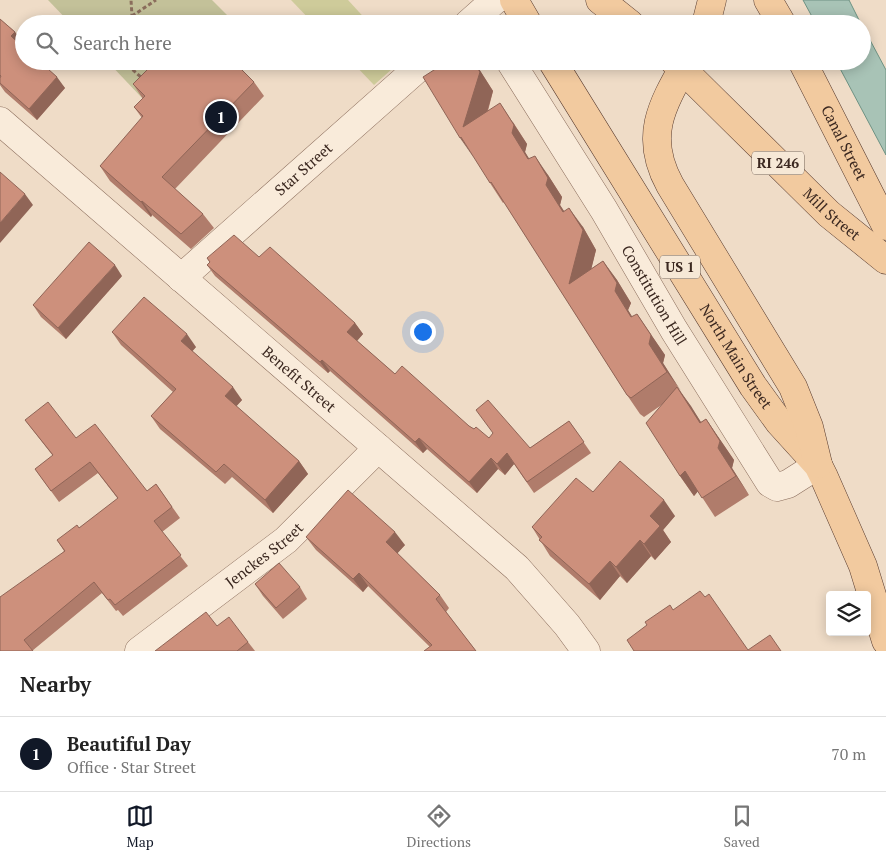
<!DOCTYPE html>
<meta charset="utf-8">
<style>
body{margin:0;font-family:"PT Serif",serif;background:#f6f6f6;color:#222}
.controls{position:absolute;right:15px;bottom:15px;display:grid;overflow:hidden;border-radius:5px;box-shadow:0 2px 12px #0003}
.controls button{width:45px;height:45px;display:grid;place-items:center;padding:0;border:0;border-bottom:1px solid #e0e0e0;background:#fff;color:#222;font:25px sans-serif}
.you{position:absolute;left:422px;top:331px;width:18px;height:18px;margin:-12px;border:4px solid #fff;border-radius:50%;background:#1a73e8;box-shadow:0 0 0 8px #1a73e833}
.badge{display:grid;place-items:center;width:32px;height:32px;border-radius:50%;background:#111827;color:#fff;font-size:16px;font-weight:700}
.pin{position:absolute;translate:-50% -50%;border:2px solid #fff;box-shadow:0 1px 5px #0006}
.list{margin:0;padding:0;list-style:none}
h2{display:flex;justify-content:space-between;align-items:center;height:65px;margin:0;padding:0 20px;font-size:21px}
h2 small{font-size:16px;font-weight:400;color:#767676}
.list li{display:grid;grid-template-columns:32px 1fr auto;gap:15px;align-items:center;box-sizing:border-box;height:75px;padding:0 20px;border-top:1px solid #e0e0e0}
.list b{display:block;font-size:19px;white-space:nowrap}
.list p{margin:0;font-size:16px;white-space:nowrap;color:#767676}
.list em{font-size:16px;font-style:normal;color:#767676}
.icon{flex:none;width:28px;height:28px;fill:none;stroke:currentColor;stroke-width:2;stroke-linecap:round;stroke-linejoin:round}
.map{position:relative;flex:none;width:886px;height:651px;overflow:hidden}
.search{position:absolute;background:#fff;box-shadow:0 2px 12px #0003;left:15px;right:15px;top:15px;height:55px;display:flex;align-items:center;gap:12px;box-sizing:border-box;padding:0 18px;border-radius:28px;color:#767676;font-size:19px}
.sheet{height:140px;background:#fff}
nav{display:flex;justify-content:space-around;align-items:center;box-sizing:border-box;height:70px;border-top:1px solid #e0e0e0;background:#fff;font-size:14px;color:#767676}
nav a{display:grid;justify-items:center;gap:2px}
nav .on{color:#111827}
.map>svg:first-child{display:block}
.green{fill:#cecb9a}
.cemetery{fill:#c3c199}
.water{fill:#a8c3b6;stroke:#6e9283}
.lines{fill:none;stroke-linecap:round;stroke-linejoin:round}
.minor-casing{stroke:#8b6d5c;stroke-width:29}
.major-casing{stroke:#593c30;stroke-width:29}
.path{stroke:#8b6d5c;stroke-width:3;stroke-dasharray:4 2.5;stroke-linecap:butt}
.minor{stroke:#f9ebda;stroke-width:28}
.major{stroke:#f2ca9f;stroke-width:28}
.wall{fill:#b07c6b}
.shaded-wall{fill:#906557}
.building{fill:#cd907c;stroke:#906557}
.labels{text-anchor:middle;stroke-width:4;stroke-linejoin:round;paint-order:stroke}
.shield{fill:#f6e8d6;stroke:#736257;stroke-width:1}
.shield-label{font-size:14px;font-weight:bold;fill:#3b2820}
.street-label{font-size:15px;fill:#3b2820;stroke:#f6e8d6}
</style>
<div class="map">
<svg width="886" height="651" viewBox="0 0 886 651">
<rect width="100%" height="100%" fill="#efdcc7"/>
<g class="green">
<polygon points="291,0 348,0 370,24 314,24"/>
<polygon points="351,61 401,61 374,85"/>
</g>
<g class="cemetery">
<polygon points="48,0 212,0 229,17 220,24 71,24"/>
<polygon points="107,61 180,61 143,99"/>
</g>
<g class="water">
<polygon points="803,0 849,0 861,24 816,24"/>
<polygon points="862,25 886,70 886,155 836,61 862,61"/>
</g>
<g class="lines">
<g class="minor-casing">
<g id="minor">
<polyline points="468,24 495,0"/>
<path id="s1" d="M510,61L604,210L674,330L770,483L777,487L788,484L818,465"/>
<path id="s2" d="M0,121L517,568L567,625L586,651"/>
<path id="s3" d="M181,278L426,61"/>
<path id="s4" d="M139,651L286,540L378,448"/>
</g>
</g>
<g class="major-casing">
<g id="major">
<polyline points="514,0 528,24"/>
<polyline points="600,0 630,24"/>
<polyline points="768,0 782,24"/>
<polyline points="706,24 712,0"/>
<path id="s5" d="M552,61L753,386L779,422L818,465L824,477L863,566L886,641"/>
<path id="s6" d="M674,61L829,214L886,260"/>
<path d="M687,61C662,105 643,136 670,185L793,387L809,427L818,464"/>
<path id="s7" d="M802,61L886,226"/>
</g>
</g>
<g class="path">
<polyline points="132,16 156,0"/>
<polyline points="130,24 132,16 131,0"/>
<polyline points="123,61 143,79"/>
</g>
<use href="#minor" class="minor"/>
<use href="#major" class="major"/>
</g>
<g class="wall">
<polygon points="0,19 15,32 23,43 21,45 65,88 37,120 5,92 0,85"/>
<polygon points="448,61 474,61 493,91 488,111 513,122 527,144 525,152 529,159 548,175 562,197 560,205 564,211 583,227 596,250 591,269 603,261 617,280 631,303 628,310 632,317 637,314 665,355 663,363 681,392 701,422 706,419 734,460 732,468 749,495 715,517 698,491 694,496 680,476 663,404 644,417 640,414 627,395 504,202 503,203 490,183"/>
<polygon points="254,82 264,96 175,189 203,214 214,228 191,249 152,215 151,217 110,181 100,166 142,118 134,107 143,99 133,84"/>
<polygon points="259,257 355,323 363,334 357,341 395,374 469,426 489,438 530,448 569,421 591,453 534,493 514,464 505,475 498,469 477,493 427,449 423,453 330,371 328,373 215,276 207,265 210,263 207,258"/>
<polygon points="122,276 66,339 41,317 33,305"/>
<polygon points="112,332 196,347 192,351 242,400 236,406 299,461 308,474 273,513 232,477 225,484 160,429 151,416 173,392 121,345"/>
<polygon points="25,420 76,438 147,491 156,484 180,518 162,532 188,566 123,616 118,610 116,611 102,593 32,651 0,651 64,551 57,540 79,528 118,499 98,473 59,502 35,469 53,456"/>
<polygon points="593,492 675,516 663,530 671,542 655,560 651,556 627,583 620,576 600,600 550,556 532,527"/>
<polygon points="306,537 405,545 397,553 440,595 449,608 446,612 476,651 430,647 368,586 363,592 316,550"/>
<polygon points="255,584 300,587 307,599 283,619 263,596"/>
<polygon points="217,626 248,642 255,651 155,651"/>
</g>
<g class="shaded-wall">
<polygon points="15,32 23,43 19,48 11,36"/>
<polygon points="473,61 479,69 493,91 477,147 463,127"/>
<polygon points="57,77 65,88 37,120 29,109"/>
<polygon points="500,103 527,144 525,152 542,179 528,159 512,133"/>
<polygon points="461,137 474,158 460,138"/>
<polygon points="535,156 548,175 562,197 560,205 577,231 563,212 546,185"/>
<polygon points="25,194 33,205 0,243 0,223"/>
<polygon points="142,201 152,215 151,217 141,202"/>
<polygon points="569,208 583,227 596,250 583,303 569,284"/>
<polygon points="603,261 617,280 631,303 628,310 645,337 631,317 615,291"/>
<polygon points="115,265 122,276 66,339 58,328"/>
<polygon points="637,314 665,355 663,363 681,391 667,372 649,344"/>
<polygon points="355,323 363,334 355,343 347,332"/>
<polygon points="187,334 196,347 190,354 181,341"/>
<polygon points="322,360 330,371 328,373 320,362"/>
<polygon points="233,387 242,400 234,409 225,396"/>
<polygon points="677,387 691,406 713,442 700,423"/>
<polygon points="706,419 734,460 732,468 749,495 736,476 718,448"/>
<polygon points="419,438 427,449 423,453 415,442"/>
<polygon points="507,453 514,464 505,475 497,464"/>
<polygon points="491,458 498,469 477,493 469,482"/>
<polygon points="299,461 308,474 273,513 265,500"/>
<polygon points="685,471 699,490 694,496 680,476"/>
<polygon points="664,500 675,516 663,530 671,542 655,560 644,544 650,516"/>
<polygon points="395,532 405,545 395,556 386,542"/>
<polygon points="640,540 651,556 627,583 616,567"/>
<polygon points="610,561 620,576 600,600 589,584"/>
<polygon points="359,573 368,586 363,592 353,579"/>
</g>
<g class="building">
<polygon points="0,19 15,32 11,36 24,48 24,61 39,61 57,77 29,109 0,83 0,78 1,76 0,75"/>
<polygon points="156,61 233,61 254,82 162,177 203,214 181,234 142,201 141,202 100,166 143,116 134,107 145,96 133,84"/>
<polygon points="448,61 473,61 480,72 463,127 500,103 514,125 512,133 528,159 535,156 548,178 546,185 563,212 569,208 583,230 569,284 603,261 617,283 615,291 631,317 637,314 651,335 649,344 667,372 631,398 627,395 491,182 490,183 461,137 460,138 423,77"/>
<polygon points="0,172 25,194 0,223"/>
<polygon points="234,235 259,257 270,247 355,323 347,332 395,374 402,366 469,426 474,429 476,427 489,438 493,433 476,410 488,400 530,448 569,421 584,442 527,482 507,453 497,464 491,458 469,482 419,438 415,442 322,360 320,362 207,265 210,262 207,258"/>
<polygon points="89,242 115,265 58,328 33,305"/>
<polygon points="144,297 187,334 181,341 233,387 225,396 299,461 265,500 224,464 216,472 151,416 176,389 112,332"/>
<polygon points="677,387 700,423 706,419 720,441 718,448 736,476 702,498 685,471 680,476 646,423"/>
<polygon points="48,402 76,438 95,424 147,491 156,484 172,507 154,521 181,555 115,605 110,599 108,600 94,582 24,640 33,651 0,651 0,597 65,551 57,540 77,525 79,528 118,498 90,462 51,491 35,469 53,455 25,420"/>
<polygon points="620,461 664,500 650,516 660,526 644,544 640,540 616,567 610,561 589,584 539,540 542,537 532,527 576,478 593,492"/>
<polygon points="348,490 395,532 386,542 440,595 436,599 476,651 424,651 432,645 359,573 353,579 306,537"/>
<polygon points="279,563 300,587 276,608 255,584"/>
<polygon points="700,591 705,597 709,594 748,650 770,635 781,651 634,651 627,640 647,625 645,622 670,605 673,610"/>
<polygon points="206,612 217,626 229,617 248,642 237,651 155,651"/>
</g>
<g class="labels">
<g class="shield">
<rect x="752" y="151.5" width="52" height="23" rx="4"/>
<rect x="660" y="255.5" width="40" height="23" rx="4"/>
</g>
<g class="shield-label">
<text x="778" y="168">RI 246</text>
<text x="680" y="272">US 1</text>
</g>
<g class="street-label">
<text dy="5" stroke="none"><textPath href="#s7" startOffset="92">Canal Street</textPath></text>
<text dy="5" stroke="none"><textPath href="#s3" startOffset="164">Star Street</textPath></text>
<text dy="5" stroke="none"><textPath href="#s6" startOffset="220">Mill Street</textPath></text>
<text dy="5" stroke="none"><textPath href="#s1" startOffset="275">Constitution Hill</textPath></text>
<text dy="5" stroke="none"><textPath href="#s5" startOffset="348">North Main Street</textPath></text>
<text dy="5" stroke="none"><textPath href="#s2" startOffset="395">Benefit Street</textPath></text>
<text dy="5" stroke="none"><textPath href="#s4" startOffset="158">Jenckes Street</textPath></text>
</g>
</g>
</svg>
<div class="controls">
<button><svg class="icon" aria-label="layers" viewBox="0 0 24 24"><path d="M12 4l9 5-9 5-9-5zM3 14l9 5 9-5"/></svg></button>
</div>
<div class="you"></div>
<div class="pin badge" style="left:221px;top:117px">1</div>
<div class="search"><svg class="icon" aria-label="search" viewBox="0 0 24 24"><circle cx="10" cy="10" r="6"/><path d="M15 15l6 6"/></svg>Search here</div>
</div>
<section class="sheet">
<h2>Nearby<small></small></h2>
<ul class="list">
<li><span class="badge">1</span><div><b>Beautiful Day</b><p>Office · Star Street</p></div><em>70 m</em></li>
</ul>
</section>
<nav>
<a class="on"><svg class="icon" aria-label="map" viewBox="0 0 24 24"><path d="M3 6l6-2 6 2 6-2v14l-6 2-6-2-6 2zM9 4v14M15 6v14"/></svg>Map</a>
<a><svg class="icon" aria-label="directions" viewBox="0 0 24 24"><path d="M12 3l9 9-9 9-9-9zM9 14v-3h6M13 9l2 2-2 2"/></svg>Directions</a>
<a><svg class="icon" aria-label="saved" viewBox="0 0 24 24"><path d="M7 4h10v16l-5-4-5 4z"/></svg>Saved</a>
</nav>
